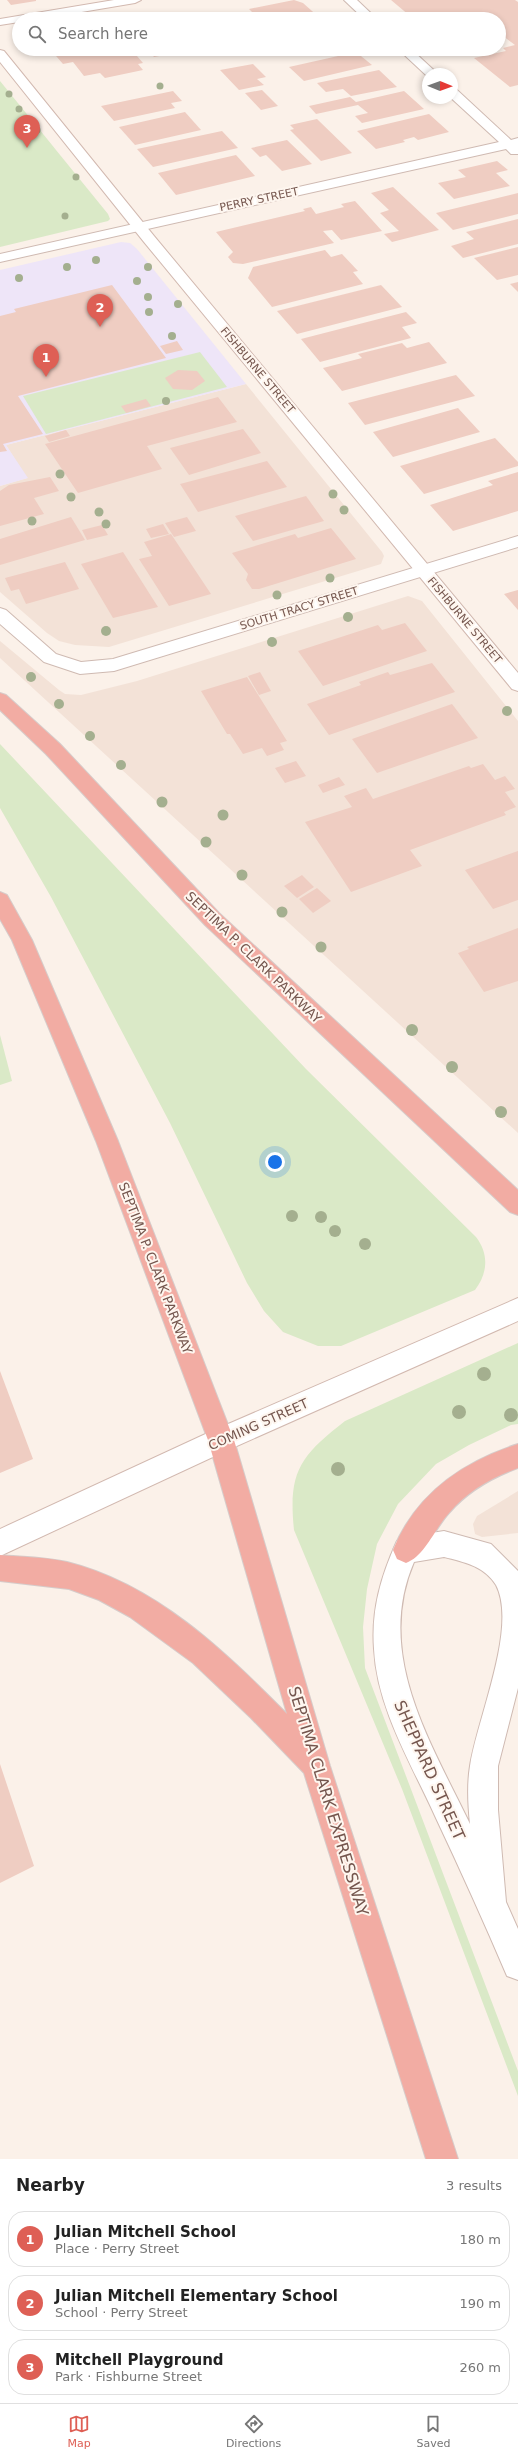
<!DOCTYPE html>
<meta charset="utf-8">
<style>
body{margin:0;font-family:"DejaVu Sans",sans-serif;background:#f6f6f6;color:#222}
.compass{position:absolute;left:422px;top:68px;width:36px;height:36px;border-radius:50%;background:#fff;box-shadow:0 2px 6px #0003;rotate:91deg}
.you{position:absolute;left:275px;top:1162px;width:14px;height:14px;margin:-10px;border:3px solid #fff;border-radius:50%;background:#1a73e8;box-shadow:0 0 0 6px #1a73e833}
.badge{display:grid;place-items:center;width:26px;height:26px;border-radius:50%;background:#de5f55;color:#fff;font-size:13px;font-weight:700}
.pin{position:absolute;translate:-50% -33px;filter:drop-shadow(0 1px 2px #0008)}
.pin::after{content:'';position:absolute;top:21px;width:14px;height:12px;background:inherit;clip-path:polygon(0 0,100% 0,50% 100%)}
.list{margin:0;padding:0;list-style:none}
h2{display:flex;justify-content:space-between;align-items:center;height:52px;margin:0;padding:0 16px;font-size:17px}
h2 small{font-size:13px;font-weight:400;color:#767676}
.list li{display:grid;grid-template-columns:26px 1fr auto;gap:12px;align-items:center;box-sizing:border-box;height:56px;margin:0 8px 8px;padding:0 8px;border:1px solid #e0e0e0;border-radius:16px}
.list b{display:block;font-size:15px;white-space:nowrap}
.list p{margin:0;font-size:13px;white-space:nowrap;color:#767676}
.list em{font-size:13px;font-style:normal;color:#767676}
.icon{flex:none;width:22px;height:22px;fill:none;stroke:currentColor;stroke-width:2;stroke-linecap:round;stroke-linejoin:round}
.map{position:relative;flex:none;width:518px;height:2159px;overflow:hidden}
.search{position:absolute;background:#fff;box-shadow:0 2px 6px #0003;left:12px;right:12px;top:12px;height:44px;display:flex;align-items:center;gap:10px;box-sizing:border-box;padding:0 14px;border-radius:22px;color:#767676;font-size:15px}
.sheet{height:244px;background:#fff}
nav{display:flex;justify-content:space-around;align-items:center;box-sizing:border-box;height:56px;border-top:1px solid #e0e0e0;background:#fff;font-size:11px;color:#767676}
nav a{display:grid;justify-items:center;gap:2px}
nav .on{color:#de5f55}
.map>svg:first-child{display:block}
.residential{fill:#f3e2d7}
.education{fill:#eee5f8}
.green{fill:#dae9c7}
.building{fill:#efcdc2}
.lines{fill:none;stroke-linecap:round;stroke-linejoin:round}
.street-casing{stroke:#cfbab2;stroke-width:2}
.secondary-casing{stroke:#d2b9b0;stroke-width:2}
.highway-casing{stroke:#d6ccca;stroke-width:2}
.street{fill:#fff;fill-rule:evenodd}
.secondary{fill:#fff;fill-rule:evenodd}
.highway{fill:#f2aca3;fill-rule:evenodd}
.tree{fill:#a4af8f}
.labels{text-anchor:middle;stroke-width:4;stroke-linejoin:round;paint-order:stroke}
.far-street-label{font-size:11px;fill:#75564e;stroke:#fef6ef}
.street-label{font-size:13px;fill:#75564e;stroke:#fef6ef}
.near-street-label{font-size:16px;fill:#75564e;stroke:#fef6ef}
</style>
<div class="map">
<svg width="518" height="2159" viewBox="0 0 518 2159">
<rect width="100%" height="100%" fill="#fbf1e9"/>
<g class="residential">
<polygon points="246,384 382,552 384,556 381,564 109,647 75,645 59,641 47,633 0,592 0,486 27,478 6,445"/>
<polygon points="408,596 422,601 518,721 518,1133 0,658 0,641 59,690 65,694 81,695 137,681"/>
<polygon points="518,1491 518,1533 482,1537 475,1534 473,1524 477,1516"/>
</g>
<polygon class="education" points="121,242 130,243 137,249 246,384 6,445 28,478 0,486 0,270"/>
<g class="green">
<polygon points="0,81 108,214 110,219 108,221 0,247"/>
<polygon points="200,352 227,387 46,434 23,396"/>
<path d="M0,744L306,1069L476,1237C489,1254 488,1273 475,1290L341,1346H318L283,1332L264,1311L247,1283L170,1123L51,897L0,808Z"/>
<polygon points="0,1035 12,1081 0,1085"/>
<path d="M518,1343V1424L511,1425L469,1445L436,1464L398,1504L377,1544L367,1589L363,1627L365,1668L518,2071V2096L402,1789L294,1530C288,1472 300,1456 345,1421Z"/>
</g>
<g class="building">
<polygon points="7,0 36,0 36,1 11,5"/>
<polygon points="294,0 303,3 321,19 243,19 240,16 253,13 249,9"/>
<polygon points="391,0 515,0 518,2 518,85 510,87 474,58 506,51 503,48 515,45 499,33 499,19 425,19 419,14 410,16"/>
<polygon points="50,49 131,49 143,63 138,64 143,70 105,78 100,73 84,76 73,62 63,64"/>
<polygon points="147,49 190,49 191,50 154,57"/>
<polygon points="356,52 372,65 304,81 289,67"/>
<polygon points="253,64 266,77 257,79 264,85 239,90 220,70"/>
<polygon points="379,70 397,87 351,96 343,89 326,92 317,83"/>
<polygon points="262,90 278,106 261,110 245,93"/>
<polygon points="173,91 182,101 171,103 175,108 114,121 101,106"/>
<polygon points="404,91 424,109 362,123 355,116 368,113 358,105 316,114 309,106 350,97 356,102"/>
<polygon points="185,112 201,130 135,145 119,127"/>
<polygon points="429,114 449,132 418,140 414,137 403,140 405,142 376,149 357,131"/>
<polygon points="317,119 352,153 321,161 290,130 294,129 290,125"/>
<polygon points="222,131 238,148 153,167 137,149"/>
<polygon points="287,140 312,164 282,171 266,155 260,157 251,148"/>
<polygon points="236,155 255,176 176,195 158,173"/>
<polygon points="497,161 508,170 496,173 510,186 454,199 438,183 466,177 458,170"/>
<polygon points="393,187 439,230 392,242 384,234 399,231 380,213 389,210 371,193"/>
<polygon points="518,193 518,214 453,230 436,213"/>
<polygon points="355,201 382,231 341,240 332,230 323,231 334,243 243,264 233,263 228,257 233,252 216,232 305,211 303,209 311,207 316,214 344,207 341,204"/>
<polygon points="518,219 518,244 463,258 451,246 474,239 466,232"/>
<polygon points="518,247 518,275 497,280 474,258"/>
<polygon points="325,250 331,257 342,254 358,271 353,272 363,284 272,307 248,278 253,267"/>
<polygon points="518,282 518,292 510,284"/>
<polygon points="112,285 166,358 18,396 43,434 3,444 7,451 0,452 0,316 16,312 14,309"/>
<polygon points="381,285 402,307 297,334 277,311"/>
<polygon points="406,312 417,323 402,327 411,338 320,362 301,339"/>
<polygon points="177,341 183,350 166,354 160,346"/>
<polygon points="429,342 447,363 342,391 323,368 362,358 358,354 402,343 407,348"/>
<polygon points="178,370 197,371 205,381 192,390 173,389 165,378"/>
<polygon points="456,375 475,396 365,425 348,403"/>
<polygon points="218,397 237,422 147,446 162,469 78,493 45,444"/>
<polygon points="146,399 151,406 126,413 121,406"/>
<polygon points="458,408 480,432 393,457 373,432"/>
<polygon points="243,429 261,453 189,475 170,448"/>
<polygon points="66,430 70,436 49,442 45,436"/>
<polygon points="495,438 518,462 518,466 424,494 400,466"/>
<polygon points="267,461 287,487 198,512 180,484"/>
<polygon points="518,472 518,511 453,531 430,505 493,485 488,481"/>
<polygon points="50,477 59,491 34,498 44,514 0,526 0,491 9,485"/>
<polygon points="306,496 324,521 253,541 235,516"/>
<polygon points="71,517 85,540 0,565 0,539"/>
<polygon points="187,517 196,531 174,537 165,523"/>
<polygon points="163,524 169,534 151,538 146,529"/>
<polygon points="102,525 108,535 87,540 82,530"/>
<polygon points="331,528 356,559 259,589 252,589 246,580 248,574 232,553 295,534 298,538"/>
<polygon points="171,534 211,594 169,606 139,559 152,556 144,542"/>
<polygon points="123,552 158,607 113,618 81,564"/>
<polygon points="65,562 79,589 26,604 19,589 11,591 5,578"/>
<polygon points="518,590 518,610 504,594"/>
<polygon points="405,623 427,651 323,686 298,651 378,625 382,630"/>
<polygon points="432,663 455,692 329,735 307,704 361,685 359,682 388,672 390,675"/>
<polygon points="260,672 271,691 259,695 248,676"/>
<polygon points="247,677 287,741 280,743 284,750 267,756 262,748 243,754 230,734 227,734 201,691"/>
<polygon points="452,704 478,738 377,773 352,739"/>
<polygon points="296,761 306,776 285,783 275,768"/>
<polygon points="483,764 495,780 505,776 515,789 505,792 516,807 504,812 506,815 410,850 422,866 351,892 305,822 352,807 344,796 366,788 373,799 469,766 471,768"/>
<polygon points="339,777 345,785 323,793 318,785"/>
<polygon points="518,851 518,900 493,909 465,870"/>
<polygon points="302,875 314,887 297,898 284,886"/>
<polygon points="317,888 331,901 313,913 299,899"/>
<polygon points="518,928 518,981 484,992 458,953 469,949 467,947"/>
<polygon points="0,1371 33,1459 0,1473"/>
<polygon points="0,1764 34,1866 0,1883"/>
</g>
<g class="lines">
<g class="street-casing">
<g id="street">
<polygon points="344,0 357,0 377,19 364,19"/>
<polygon points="398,49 411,49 438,74 428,74 428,77"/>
<polygon points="452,88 456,89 511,140 518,138 518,154 511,154 506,149 0,262 0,254 499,142 451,98"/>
<polygon points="518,536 518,547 114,671 80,674 44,662 0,624 0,608 6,610 56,654 81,662 113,659"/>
<path d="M444,1531L491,1544L518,1571V1688L498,1766V1810L506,1902L518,1929V1980L507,1976C484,1922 460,1869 435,1816C411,1763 377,1708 374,1649C371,1610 381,1576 397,1541L406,1537ZM444,1557C464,1562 484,1566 496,1585C518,1627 477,1719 470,1766C467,1784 468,1805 470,1824C431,1743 374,1654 414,1562Z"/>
</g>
</g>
<g class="secondary-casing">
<g id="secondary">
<polygon points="114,0 141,0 135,3 40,19 19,19 19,22 0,25 0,19"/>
<polygon points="0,50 4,51 154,236 518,673 518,691 512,689 144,242 0,62"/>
<polygon points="518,1298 518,1321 230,1449 0,1556 0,1529 212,1431"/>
</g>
</g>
<g class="highway-casing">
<g id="highway">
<polygon points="0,693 6,695 60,744 219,913 518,1190 518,1215 510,1212 205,925 46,754 0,710"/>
<path d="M0,892L7,895L32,940L118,1141L234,1440L330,1766L458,2159H426L304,1773L251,1718L193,1663L130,1617L99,1600L69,1589L0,1581V1555C22,1557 45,1557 67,1562C155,1584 225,1651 287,1714L208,1440L96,1141L12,940L0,919Z"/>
<path d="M518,1444V1468C491,1478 468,1491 449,1513C435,1528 425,1556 406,1563L397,1559L393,1550C416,1494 462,1462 518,1444Z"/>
</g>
</g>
<use href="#street" class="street"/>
<use href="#secondary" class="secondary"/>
<use href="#highway" class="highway"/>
</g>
<g class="tree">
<circle cx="160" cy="86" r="3.5"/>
<circle cx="9" cy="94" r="3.5"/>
<circle cx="19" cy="109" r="3.5"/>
<circle cx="37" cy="130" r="3.5"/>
<circle cx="76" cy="177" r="3.5"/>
<circle cx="65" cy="216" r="3.5"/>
<circle cx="96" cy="260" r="4"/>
<circle cx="67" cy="267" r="4"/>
<circle cx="148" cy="267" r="4"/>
<circle cx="19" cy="278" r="4"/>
<circle cx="137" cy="281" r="4"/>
<circle cx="148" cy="297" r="4"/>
<circle cx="178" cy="304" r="4"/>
<circle cx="149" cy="312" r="4"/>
<circle cx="172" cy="336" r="4"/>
<circle cx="166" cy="401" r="4"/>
<circle cx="60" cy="474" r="4.5"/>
<circle cx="333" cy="494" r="4.5"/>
<circle cx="71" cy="497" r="4.5"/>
<circle cx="344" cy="510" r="4.5"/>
<circle cx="99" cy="512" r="4.5"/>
<circle cx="32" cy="521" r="4.5"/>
<circle cx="106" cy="524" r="4.5"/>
<circle cx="330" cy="578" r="4.5"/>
<circle cx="277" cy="595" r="4.5"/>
<circle cx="348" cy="617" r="5"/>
<circle cx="106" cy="631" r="5"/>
<circle cx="272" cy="642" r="5"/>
<circle cx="31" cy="677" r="5"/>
<circle cx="59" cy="704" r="5"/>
<circle cx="507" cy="711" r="5"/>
<circle cx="90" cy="736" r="5"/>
<circle cx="121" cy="765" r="5"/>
<circle cx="162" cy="802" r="5.5"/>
<circle cx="223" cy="815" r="5.5"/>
<circle cx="206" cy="842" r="5.5"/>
<circle cx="242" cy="875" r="5.5"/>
<circle cx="282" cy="912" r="5.5"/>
<circle cx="321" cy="947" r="5.5"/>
<circle cx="412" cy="1030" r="6"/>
<circle cx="452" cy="1067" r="6"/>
<circle cx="501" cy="1112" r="6"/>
<circle cx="292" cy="1216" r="6"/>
<circle cx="321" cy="1217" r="6"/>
<circle cx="335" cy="1231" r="6"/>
<circle cx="365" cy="1244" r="6"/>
<circle cx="484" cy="1374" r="7"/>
<circle cx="459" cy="1412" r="7"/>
<circle cx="511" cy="1415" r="7"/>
<circle cx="338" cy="1469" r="7"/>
</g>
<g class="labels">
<g class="far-street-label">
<text transform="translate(259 199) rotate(-12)" y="4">PERRY STREET</text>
<text transform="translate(258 370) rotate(50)" y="4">FISHBURNE STREET</text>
<text transform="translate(299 608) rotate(-17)" y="4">SOUTH TRACY STREET</text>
<text transform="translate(465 620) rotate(50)" y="4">FISHBURNE STREET</text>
</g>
<g class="street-label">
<text transform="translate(254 957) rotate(44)" y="5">SEPTIMA P. CLARK PARKWAY</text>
<text transform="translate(156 1268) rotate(69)" y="5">SEPTIMA P. CLARK PARKWAY</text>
<text transform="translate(258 1424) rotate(-24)" y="5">COMING STREET</text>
</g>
<g class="near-street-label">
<text transform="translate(430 1770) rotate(66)" y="6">SHEPPARD STREET</text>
<text transform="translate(329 1801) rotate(73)" y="6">SEPTIMA CLARK EXPRESSWAY</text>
</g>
</g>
</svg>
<svg class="compass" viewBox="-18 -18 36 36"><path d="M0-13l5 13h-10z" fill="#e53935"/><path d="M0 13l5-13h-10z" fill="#767676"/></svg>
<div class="you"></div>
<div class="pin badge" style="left:46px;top:377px">1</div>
<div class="pin badge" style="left:100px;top:327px">2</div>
<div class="pin badge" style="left:27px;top:148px">3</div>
<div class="search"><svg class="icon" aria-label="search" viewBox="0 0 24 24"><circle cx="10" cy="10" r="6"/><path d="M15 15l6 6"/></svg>Search here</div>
</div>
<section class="sheet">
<h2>Nearby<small>3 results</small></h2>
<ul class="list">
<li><span class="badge">1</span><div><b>Julian Mitchell School</b><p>Place · Perry Street</p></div><em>180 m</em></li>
<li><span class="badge">2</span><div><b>Julian Mitchell Elementary School</b><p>School · Perry Street</p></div><em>190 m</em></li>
<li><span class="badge">3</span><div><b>Mitchell Playground</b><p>Park · Fishburne Street</p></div><em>260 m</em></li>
</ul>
</section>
<nav>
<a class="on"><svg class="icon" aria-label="map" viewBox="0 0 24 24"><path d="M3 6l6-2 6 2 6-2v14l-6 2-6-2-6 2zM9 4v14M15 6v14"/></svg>Map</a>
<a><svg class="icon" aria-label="directions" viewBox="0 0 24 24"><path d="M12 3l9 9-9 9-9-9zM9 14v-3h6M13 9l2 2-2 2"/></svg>Directions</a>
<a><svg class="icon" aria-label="saved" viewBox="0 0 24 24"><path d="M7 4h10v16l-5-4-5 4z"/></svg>Saved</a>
</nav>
